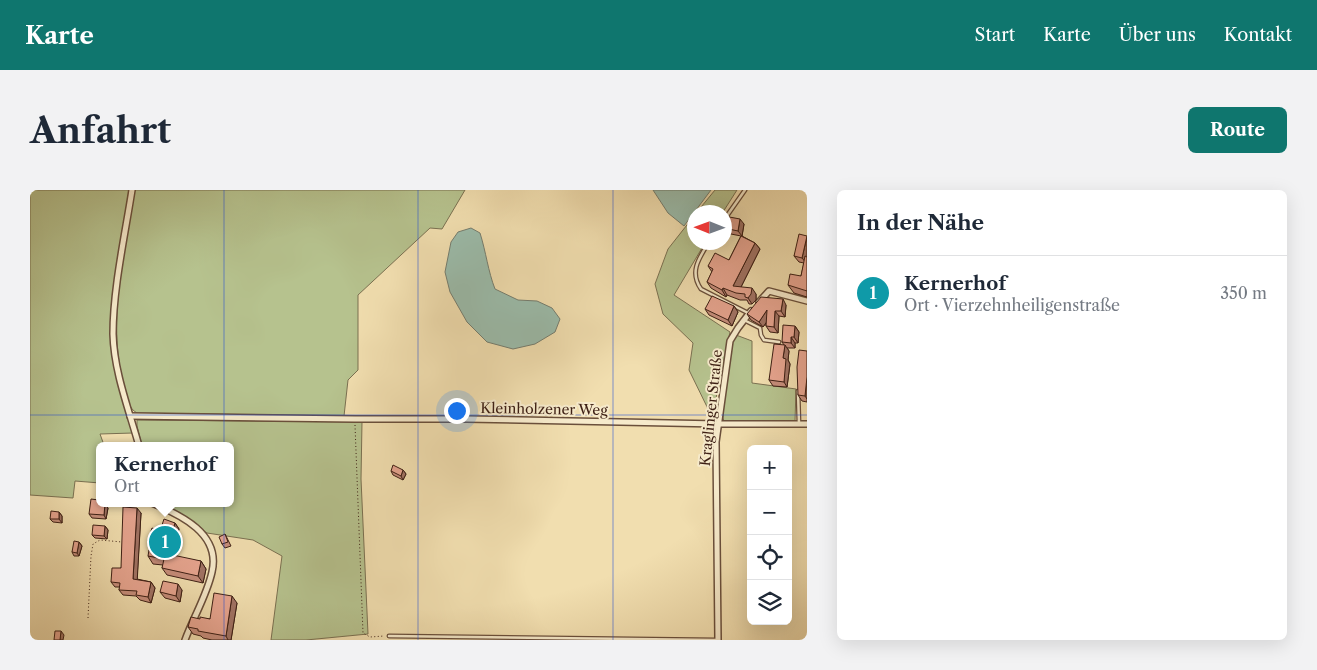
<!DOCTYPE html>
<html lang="de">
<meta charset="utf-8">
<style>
body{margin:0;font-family:"Libre Caslon Text",serif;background:#f2f2f3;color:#1f2937}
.controls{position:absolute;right:15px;bottom:15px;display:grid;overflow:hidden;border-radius:8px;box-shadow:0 5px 20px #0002}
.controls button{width:45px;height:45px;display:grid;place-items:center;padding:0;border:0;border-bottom:1px solid #e0e1e3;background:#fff;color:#1f2937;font:25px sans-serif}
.compass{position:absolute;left:657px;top:15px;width:45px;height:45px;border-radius:50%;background:#fff;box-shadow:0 5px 20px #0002;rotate:271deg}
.you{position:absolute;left:426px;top:220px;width:18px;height:18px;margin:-12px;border:4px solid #fff;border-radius:50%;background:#1a73e8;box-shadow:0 0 0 8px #1a73e833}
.badge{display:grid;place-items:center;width:32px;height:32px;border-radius:50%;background:#0f766e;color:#fff;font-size:16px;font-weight:700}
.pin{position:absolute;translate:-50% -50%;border:2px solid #fff;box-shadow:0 1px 5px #0006}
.popup{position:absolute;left:66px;top:252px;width:138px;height:65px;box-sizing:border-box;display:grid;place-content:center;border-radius:8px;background:#fff;filter:drop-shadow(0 1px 4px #0005);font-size:16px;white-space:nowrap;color:#747a83}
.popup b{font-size:19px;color:#1f2937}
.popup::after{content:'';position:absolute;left:50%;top:100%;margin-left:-10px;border:10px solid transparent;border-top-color:#fff}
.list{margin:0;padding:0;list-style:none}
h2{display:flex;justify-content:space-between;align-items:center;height:65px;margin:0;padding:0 20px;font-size:21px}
h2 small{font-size:16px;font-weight:400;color:#747a83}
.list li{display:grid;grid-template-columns:32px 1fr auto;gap:15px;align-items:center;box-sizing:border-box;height:75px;padding:0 20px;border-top:1px solid #e0e1e3}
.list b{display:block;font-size:19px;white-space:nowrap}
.list p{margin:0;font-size:16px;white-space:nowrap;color:#747a83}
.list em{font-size:16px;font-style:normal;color:#747a83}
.icon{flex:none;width:28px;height:28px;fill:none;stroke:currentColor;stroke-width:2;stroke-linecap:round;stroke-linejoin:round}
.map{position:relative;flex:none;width:777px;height:450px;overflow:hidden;border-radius:8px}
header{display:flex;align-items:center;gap:30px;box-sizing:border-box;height:70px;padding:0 25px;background:#0f766e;color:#fff}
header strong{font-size:24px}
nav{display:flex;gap:28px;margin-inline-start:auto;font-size:18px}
.intro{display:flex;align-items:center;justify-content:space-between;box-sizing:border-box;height:120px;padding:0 30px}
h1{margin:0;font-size:35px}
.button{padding:12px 22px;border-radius:8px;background:#0f766e;color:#fff;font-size:18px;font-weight:700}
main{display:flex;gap:30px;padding:0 30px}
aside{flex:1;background:#fff;border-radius:8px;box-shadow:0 5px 20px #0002}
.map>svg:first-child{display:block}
.green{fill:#b6c28e;stroke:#7a7051}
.water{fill:#9bbcab;stroke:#757d6f}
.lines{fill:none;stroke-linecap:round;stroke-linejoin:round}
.service-casing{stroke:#6a4f3b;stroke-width:5}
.minor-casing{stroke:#6a4f3b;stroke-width:8}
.path{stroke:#3d1f14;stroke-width:1;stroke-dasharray:1 2.5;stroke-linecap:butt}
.service{stroke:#f6eacb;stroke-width:2.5}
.minor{stroke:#f6eacb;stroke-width:5}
.wall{fill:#c68d7b;stroke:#3d1f14}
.shaded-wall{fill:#a17364;stroke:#3d1f14}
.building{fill:#e6a48f;stroke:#3d1f14}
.grid{fill:none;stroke:#1d4ed8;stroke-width:1;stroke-opacity:0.55}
.labels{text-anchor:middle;stroke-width:4;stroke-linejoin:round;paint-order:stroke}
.street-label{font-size:14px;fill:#3d1f14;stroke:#f6eacb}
</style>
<header>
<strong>Karte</strong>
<nav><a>Start</a><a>Karte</a><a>Über uns</a><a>Kontakt</a></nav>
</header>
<div class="intro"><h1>Anfahrt</h1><a class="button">Route</a></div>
<main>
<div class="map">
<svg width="777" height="450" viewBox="0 0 777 450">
<rect width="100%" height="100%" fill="#f1deaf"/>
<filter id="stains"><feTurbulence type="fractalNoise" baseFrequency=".004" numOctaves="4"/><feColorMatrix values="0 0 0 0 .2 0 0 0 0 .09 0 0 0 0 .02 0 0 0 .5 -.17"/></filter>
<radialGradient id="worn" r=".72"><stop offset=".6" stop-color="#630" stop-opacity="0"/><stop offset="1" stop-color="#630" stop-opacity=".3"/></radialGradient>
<g class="green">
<polygon points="0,0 99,0 81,131 82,166 89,198 103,243 70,244 74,255 70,256 70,293 45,291 43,308 0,305"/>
<path d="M103,0H435L412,39L400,38L328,105V180L318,190L314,226L107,223C99,219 97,208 95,200C76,135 94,66 103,0Z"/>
<polygon points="685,0 707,0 693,22 667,22"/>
<polygon points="664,26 664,52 675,53 644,105 700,142 682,227 659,180 663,153 633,124 625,94 638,59"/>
<path d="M706,145L722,151V193L766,199L765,231L761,233L694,231L693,228C695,201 693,169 706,145Z"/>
<polygon points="107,230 332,232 331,289 338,444 276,450 241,450 252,366 223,350 177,343 159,331 126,313 200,313 200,256 112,256 107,236"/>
</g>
<g class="water">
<polygon points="623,0 681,0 654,36 638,23"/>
<path d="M441,38L450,43C456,62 458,81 465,99L488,110L507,111L522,118L530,129L525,142L505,154L483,159L457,152L437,132L420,102L415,82L421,52L428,42Z"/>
</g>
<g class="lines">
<g class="service-casing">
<g id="service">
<polyline points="694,30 715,0"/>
<path d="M679,52C669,68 659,82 671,99L718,123"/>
<polyline points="714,130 730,138 731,145 734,150 749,152"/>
<polyline points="768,201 769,234"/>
<polyline points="359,446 686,450"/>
</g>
</g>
<g class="minor-casing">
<g id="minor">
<path d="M102,0C95,45 83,99 83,144C84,182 99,220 109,256"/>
<polyline points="729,112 739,101 777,111"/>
<polyline points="100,226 325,229 436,229 689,234 777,234"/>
<path d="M122,313C151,325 191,344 182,382C177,405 163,428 155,450"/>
<polyline points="688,450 686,252 700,151 708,138 721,121"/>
</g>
</g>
<g class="path">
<polyline points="325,235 333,443 340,447 354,446"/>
<polyline points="58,428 61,366 63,354 70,350 92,352"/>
</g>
<use href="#service" class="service"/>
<use href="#minor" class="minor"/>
</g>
<g class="wall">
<polygon points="694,26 714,34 712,46 725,53 730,59 711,97 726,104 726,110 722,114 719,114 717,110 710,110 697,105 696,107 681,98 677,92 682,82 678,76 699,70 711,46 696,43 694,41"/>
<polygon points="777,46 777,107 764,103 758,95 771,86 774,73 769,72 764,66"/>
<polygon points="756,115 755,127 749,126 748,143 740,142 736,136 736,133 733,137 721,130 717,124"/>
<polygon points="704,116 708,122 702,136 679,125 675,119"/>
<polygon points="765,136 769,142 768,153 765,153 765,158 757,158 759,161 758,170 760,174 757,197 743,196 739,190 754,155 752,152"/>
<polygon points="777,161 777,212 772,211 768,205"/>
<polygon points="373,280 376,284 373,290 363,285 361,281"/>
<polygon points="70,313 78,318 76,329 62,328 59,324"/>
<polygon points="29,322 32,326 32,333 23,332 20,329"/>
<polygon points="111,323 107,389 121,392 125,398 121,413 110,410 106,406 93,405 89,400 90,397 85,397 81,392 91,378"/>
<polygon points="145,333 149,339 142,363 122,357 118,351 130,341"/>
<polygon points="75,336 78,340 77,349 65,348 62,345"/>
<polygon points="195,344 201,356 195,358 192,354"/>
<polygon points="49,352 52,356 49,366 44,366 42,362"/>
<polygon points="118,366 171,371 176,379 173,393 137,385 132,378 133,375 123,374"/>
<polygon points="152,400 150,412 135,408 130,402"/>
<polygon points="207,413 201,450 182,450 173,448 171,446 163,444 158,437 170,429 180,429"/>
</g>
<g class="shaded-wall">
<polygon points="710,29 714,34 712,46 708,41"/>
<polygon points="777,47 777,74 772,68"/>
<polygon points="725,53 730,59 708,103 703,96"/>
<polygon points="693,98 697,105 696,107 692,100"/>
<polygon points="722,98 726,104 726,110 722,114 718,108"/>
<polygon points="753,109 756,115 755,127 751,121"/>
<polygon points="704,116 708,122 702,136 698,130"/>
<polygon points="737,120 741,126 733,137 729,132"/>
<polygon points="745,121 749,126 748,143 744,137"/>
<polygon points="765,136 769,142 768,153 764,147"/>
<polygon points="761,147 765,153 765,158 761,153"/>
<polygon points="755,155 759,161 758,170 760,174 757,197 754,192 753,168"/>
<polygon points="777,187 777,209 775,206"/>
<polygon points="373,280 376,284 373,290 371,286"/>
<polygon points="75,314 78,318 76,329 74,325"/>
<polygon points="107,318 111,323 107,394 103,389"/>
<polygon points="29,322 32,326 32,333 29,329"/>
<polygon points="145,333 149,339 142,363 138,357"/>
<polygon points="75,336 78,340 77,349 74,346"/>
<polygon points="49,352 52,356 49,366 47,363"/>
<polygon points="171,371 176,379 173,393 168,386"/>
<polygon points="121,392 125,398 121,413 118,407"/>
<polygon points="148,394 152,400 150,412 146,406"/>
<polygon points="202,406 207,413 201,450 198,450 196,446"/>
<polygon points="31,441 34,445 33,450 30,450"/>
</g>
<g class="building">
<polygon points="694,26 710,29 708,41 694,38"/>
<polygon points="769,44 777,46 772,68 764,66"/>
<polygon points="711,46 725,53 703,96 722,98 721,104 718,108 715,107 715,104 706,103 693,98 692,100 677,92 683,79 678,76 685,63 699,70"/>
<polygon points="775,66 777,67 777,101 758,95 760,84 771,86"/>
<polygon points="682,106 704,116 698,130 675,119"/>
<polygon points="731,107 753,109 751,121 745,121 744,137 736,136 737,120 729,132 717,124"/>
<polygon points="753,135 765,136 764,147 761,147 761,153 752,152"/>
<polygon points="744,154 755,155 753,168 756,169 754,192 739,190"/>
<polygon points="769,160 777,161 777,187 775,206 768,205 767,177"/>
<polygon points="363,275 373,280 371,286 361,281"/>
<polygon points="61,309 69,310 68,313 75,314 74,325 59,324"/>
<polygon points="93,317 107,318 103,389 121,392 118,407 106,405 107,401 89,400 90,393 81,392 82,378 91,378"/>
<polygon points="21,321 29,322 29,329 20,329"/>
<polygon points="134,329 145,333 138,357 118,351 122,338 130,341"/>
<polygon points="63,335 75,336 74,346 62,345"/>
<polygon points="195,344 198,352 192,354 189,347"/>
<polygon points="44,351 49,352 47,363 42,362"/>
<polygon points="119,360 171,371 168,386 132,378 134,369 118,366"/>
<polygon points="133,391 148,394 146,406 130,402"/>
<polygon points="184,403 202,406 196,446 168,441 168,439 158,437 161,427 170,429 170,427 180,429"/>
<polygon points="25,441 31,441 30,450 24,450"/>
</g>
<path class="grid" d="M194,0V450M388,0V450M583,0V450M0,225H777"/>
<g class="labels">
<g class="street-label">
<text transform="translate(681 218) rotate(-84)" y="5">Kraglinger Straße</text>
<text transform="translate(514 219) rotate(1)" y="5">Kleinholzener Weg</text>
</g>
</g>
<rect width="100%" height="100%" filter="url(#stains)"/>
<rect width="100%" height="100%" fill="url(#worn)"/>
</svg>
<div class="controls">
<button>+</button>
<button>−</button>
<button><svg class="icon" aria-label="locate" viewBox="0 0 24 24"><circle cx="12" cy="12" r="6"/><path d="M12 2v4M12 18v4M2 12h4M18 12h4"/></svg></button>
<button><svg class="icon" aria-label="layers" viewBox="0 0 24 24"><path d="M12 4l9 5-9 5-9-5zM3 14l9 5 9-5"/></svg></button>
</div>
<svg class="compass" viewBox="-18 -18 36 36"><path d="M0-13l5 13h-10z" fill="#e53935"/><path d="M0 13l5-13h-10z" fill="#747a83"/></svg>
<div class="you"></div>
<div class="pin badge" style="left:135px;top:352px;background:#0f9aa8">1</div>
<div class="popup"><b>Kernerhof</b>Ort</div>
</div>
<aside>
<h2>In der Nähe<small></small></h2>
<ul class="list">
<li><span class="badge" style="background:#0f9aa8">1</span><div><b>Kernerhof</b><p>Ort · Vierzehnheiligenstraße</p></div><em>350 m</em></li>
</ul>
</aside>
</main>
